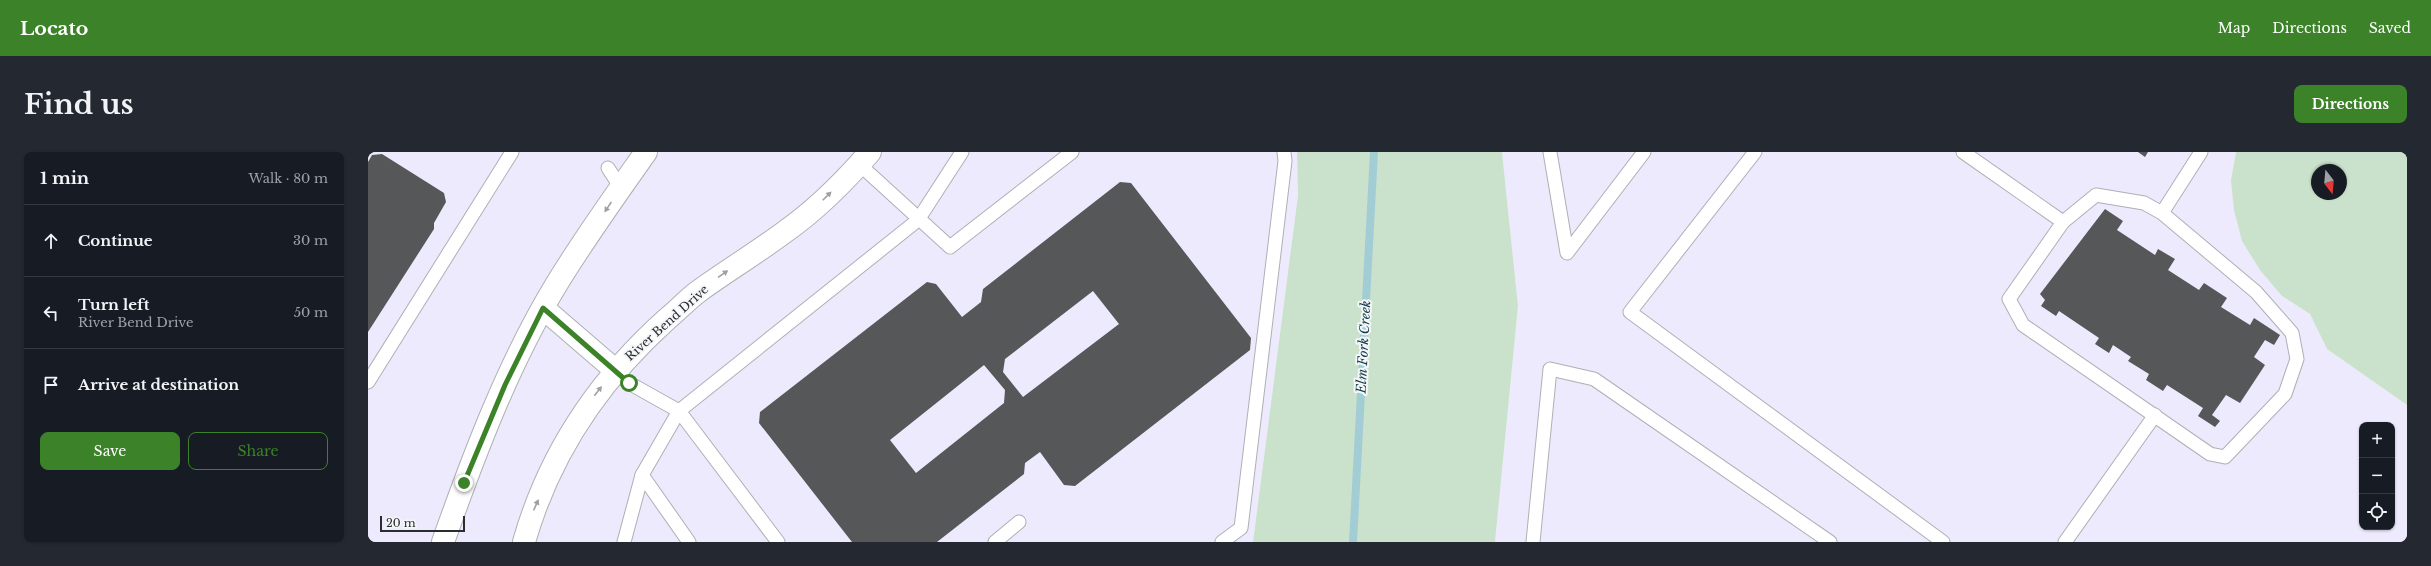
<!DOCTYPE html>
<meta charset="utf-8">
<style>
body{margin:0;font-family:"Libre Baskerville",serif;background:#242831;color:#f1f3f6}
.controls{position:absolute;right:12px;bottom:12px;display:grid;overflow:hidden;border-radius:8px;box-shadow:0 1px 3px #0004}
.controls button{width:36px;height:36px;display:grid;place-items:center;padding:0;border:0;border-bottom:1px solid #363941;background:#171b24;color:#f1f3f6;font:20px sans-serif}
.compass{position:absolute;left:1943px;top:12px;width:36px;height:36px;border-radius:50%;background:#171b24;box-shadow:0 1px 3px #0004;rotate:164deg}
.scale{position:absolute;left:12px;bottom:10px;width:85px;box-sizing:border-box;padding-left:4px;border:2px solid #2b2c2d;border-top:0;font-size:11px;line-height:14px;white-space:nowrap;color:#2b2c2d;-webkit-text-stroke:3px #f4f7f9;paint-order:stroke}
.stop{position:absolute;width:12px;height:12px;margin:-9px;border:3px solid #3b8228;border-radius:50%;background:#fff}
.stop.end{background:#3b8228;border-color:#fff;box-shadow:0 1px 4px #0008}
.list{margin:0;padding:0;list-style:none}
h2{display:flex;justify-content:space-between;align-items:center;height:52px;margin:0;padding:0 16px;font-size:17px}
h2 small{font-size:13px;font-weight:400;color:#9ea1a6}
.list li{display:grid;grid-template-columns:26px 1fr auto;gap:12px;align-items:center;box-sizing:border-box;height:72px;padding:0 16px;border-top:1px solid #363941}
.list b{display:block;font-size:15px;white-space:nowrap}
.list p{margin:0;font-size:13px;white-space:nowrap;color:#9ea1a6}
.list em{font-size:13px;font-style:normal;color:#9ea1a6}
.actions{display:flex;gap:8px;padding:12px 16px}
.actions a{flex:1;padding:9px 0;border:1px solid #3b8228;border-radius:8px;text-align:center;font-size:14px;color:#3b8228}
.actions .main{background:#3b8228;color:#fff}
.icon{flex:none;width:22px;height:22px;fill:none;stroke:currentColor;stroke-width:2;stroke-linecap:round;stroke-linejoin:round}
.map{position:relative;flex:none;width:2039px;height:390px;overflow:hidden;border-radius:8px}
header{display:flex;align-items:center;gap:24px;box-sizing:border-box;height:56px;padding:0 20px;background:#3b8228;color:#fff}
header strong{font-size:19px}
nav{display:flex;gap:22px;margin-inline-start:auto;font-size:14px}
.intro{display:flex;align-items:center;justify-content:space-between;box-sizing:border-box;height:96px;padding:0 24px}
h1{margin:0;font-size:28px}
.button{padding:10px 18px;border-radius:8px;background:#3b8228;color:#fff;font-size:14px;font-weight:700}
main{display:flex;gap:24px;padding:0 24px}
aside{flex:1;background:#171b24;border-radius:8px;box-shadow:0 1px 3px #0004}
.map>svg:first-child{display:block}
.commercial{fill:#eceafc;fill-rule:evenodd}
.green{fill:#cae2cb;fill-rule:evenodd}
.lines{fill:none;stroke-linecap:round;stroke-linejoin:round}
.stream{stroke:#a3cdd5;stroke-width:8}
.building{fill:#555759;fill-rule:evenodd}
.service-casing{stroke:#aeb0b3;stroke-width:15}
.minor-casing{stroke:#aeb0b3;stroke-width:24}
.service{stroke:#fff;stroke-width:13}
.minor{stroke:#fff;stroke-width:22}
.oneway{fill:#a0a0a0}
.route{stroke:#3b8228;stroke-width:5}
.labels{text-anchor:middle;stroke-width:4;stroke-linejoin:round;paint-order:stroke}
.street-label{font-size:12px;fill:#2b2c2d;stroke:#f4f7f9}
.water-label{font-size:13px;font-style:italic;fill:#133b42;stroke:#f4f7f9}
</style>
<header>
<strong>Locato</strong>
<nav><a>Map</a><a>Directions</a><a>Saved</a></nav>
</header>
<div class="intro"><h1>Find us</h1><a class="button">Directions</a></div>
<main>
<aside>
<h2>1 min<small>Walk · 80 m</small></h2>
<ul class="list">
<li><svg class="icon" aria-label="ahead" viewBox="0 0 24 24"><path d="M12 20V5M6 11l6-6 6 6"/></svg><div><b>Continue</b></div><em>30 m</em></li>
<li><svg class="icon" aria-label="left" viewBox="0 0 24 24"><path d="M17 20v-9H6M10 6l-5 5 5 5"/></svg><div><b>Turn left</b><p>River Bend Drive</p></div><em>50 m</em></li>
<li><svg class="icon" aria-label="arrive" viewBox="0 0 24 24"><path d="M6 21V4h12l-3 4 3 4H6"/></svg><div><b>Arrive at destination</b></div></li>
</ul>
<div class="actions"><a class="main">Save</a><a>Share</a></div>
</aside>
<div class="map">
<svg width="2039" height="390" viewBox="0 0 2039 390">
<rect width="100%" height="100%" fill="#f4f7f9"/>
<g class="commercial">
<polygon points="0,0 929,0 930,43 885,390 0,390"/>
<path d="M1134,0H1868L1863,28L1914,144L1942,162L1959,197L2039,253V390H1127L1150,154ZM1994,273H2024V375H1994Z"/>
</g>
<g class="green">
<polygon points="929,0 1134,0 1150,154 1127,390 885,390 930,43"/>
<path d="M1868,0H2039V253L1959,197L1942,162L1914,144L1892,118L1874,89L1866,58L1863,28ZM1949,18H1973V42H1949Z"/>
</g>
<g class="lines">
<polyline class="stream" points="985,390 1006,0"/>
</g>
<g class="building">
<polygon points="1770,0 1780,0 1777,5"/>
<polygon points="14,2 76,41 78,50 66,71 66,77 0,180 0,10 4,3"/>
<path d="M752,30L763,31L883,186L882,198L707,334L696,333L672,300L657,311L656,322L569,390H484L391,271L392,260L559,130L568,132L594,165L613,150L615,137ZM725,139L751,172L655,245L635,220L637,207ZM616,213L637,238L636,251L548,321L522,288Z"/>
<polygon points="1737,57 1755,69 1749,78 1787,103 1790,97 1807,107 1800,118 1831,138 1836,131 1859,146 1853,155 1882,173 1886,166 1912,183 1906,193 1897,188 1886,205 1897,213 1872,251 1858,243 1844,263 1852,269 1847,275 1830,264 1835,256 1799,233 1795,239 1778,228 1781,222 1760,209 1763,205 1745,193 1741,201 1727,192 1731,186 1691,159 1688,164 1673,154 1677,148 1672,142"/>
</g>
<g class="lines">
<g class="service-casing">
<g id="service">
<polyline points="1182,0 1199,101 1276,0"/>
<polyline points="1387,0 1262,160 1575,390"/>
<polyline points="1595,0 1695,70"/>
<polyline points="491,12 582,95 704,0"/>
<polyline points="240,16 253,36"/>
<polyline points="1794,61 1776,51 1728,43 1695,70 1641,147 1655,173 1842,302 1857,305 1917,242 1929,207 1924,181 1888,140 1794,61 1833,0"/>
<polyline points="247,218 261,231 311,259 274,323 321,390"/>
<polyline points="0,230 144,0"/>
<polyline points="256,390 274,323"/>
<polyline points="410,390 311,259 550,68 594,0"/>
<polyline points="627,390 651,370"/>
<polyline points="854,390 873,376 917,9 916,0"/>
<polyline points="1165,390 1182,217 1226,227 1462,390"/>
<polyline points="1697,390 1787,263"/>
</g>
</g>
<g class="minor-casing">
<g id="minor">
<polyline points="175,156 247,218"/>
<path d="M75,390C106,303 140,212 188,133C216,87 247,44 278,0"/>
<path d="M156,390C181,302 231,228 299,167C310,158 320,147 331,139C360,118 390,100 418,79C449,57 477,29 502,0"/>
</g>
</g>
<use href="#service" class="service"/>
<use href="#minor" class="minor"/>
</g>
<defs><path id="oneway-solid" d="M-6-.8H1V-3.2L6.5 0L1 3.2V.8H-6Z"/></defs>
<g class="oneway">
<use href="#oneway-solid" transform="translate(459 44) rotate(-45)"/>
<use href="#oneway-solid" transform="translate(240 55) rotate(124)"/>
<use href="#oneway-solid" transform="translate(355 122) rotate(-35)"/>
<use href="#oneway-solid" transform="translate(230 239) rotate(-52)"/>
<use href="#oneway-solid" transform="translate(168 353) rotate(-66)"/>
</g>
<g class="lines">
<polyline class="route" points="96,331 137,233 175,156 261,231"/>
</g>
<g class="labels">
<g class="street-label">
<text transform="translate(299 171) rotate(-42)" y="4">River Bend Drive</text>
</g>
<g class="water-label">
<text transform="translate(995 195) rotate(-87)" y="5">Elm Fork Creek</text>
</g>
</g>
</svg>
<div class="controls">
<button>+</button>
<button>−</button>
<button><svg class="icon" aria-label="locate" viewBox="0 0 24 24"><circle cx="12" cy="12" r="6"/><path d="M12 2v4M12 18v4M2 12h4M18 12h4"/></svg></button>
</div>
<svg class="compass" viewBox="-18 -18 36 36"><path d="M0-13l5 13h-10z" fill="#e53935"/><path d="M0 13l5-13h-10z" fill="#9ea1a6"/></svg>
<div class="scale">20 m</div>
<div class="stop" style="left:261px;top:231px"></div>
<div class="stop end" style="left:96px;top:331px"></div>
</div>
</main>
